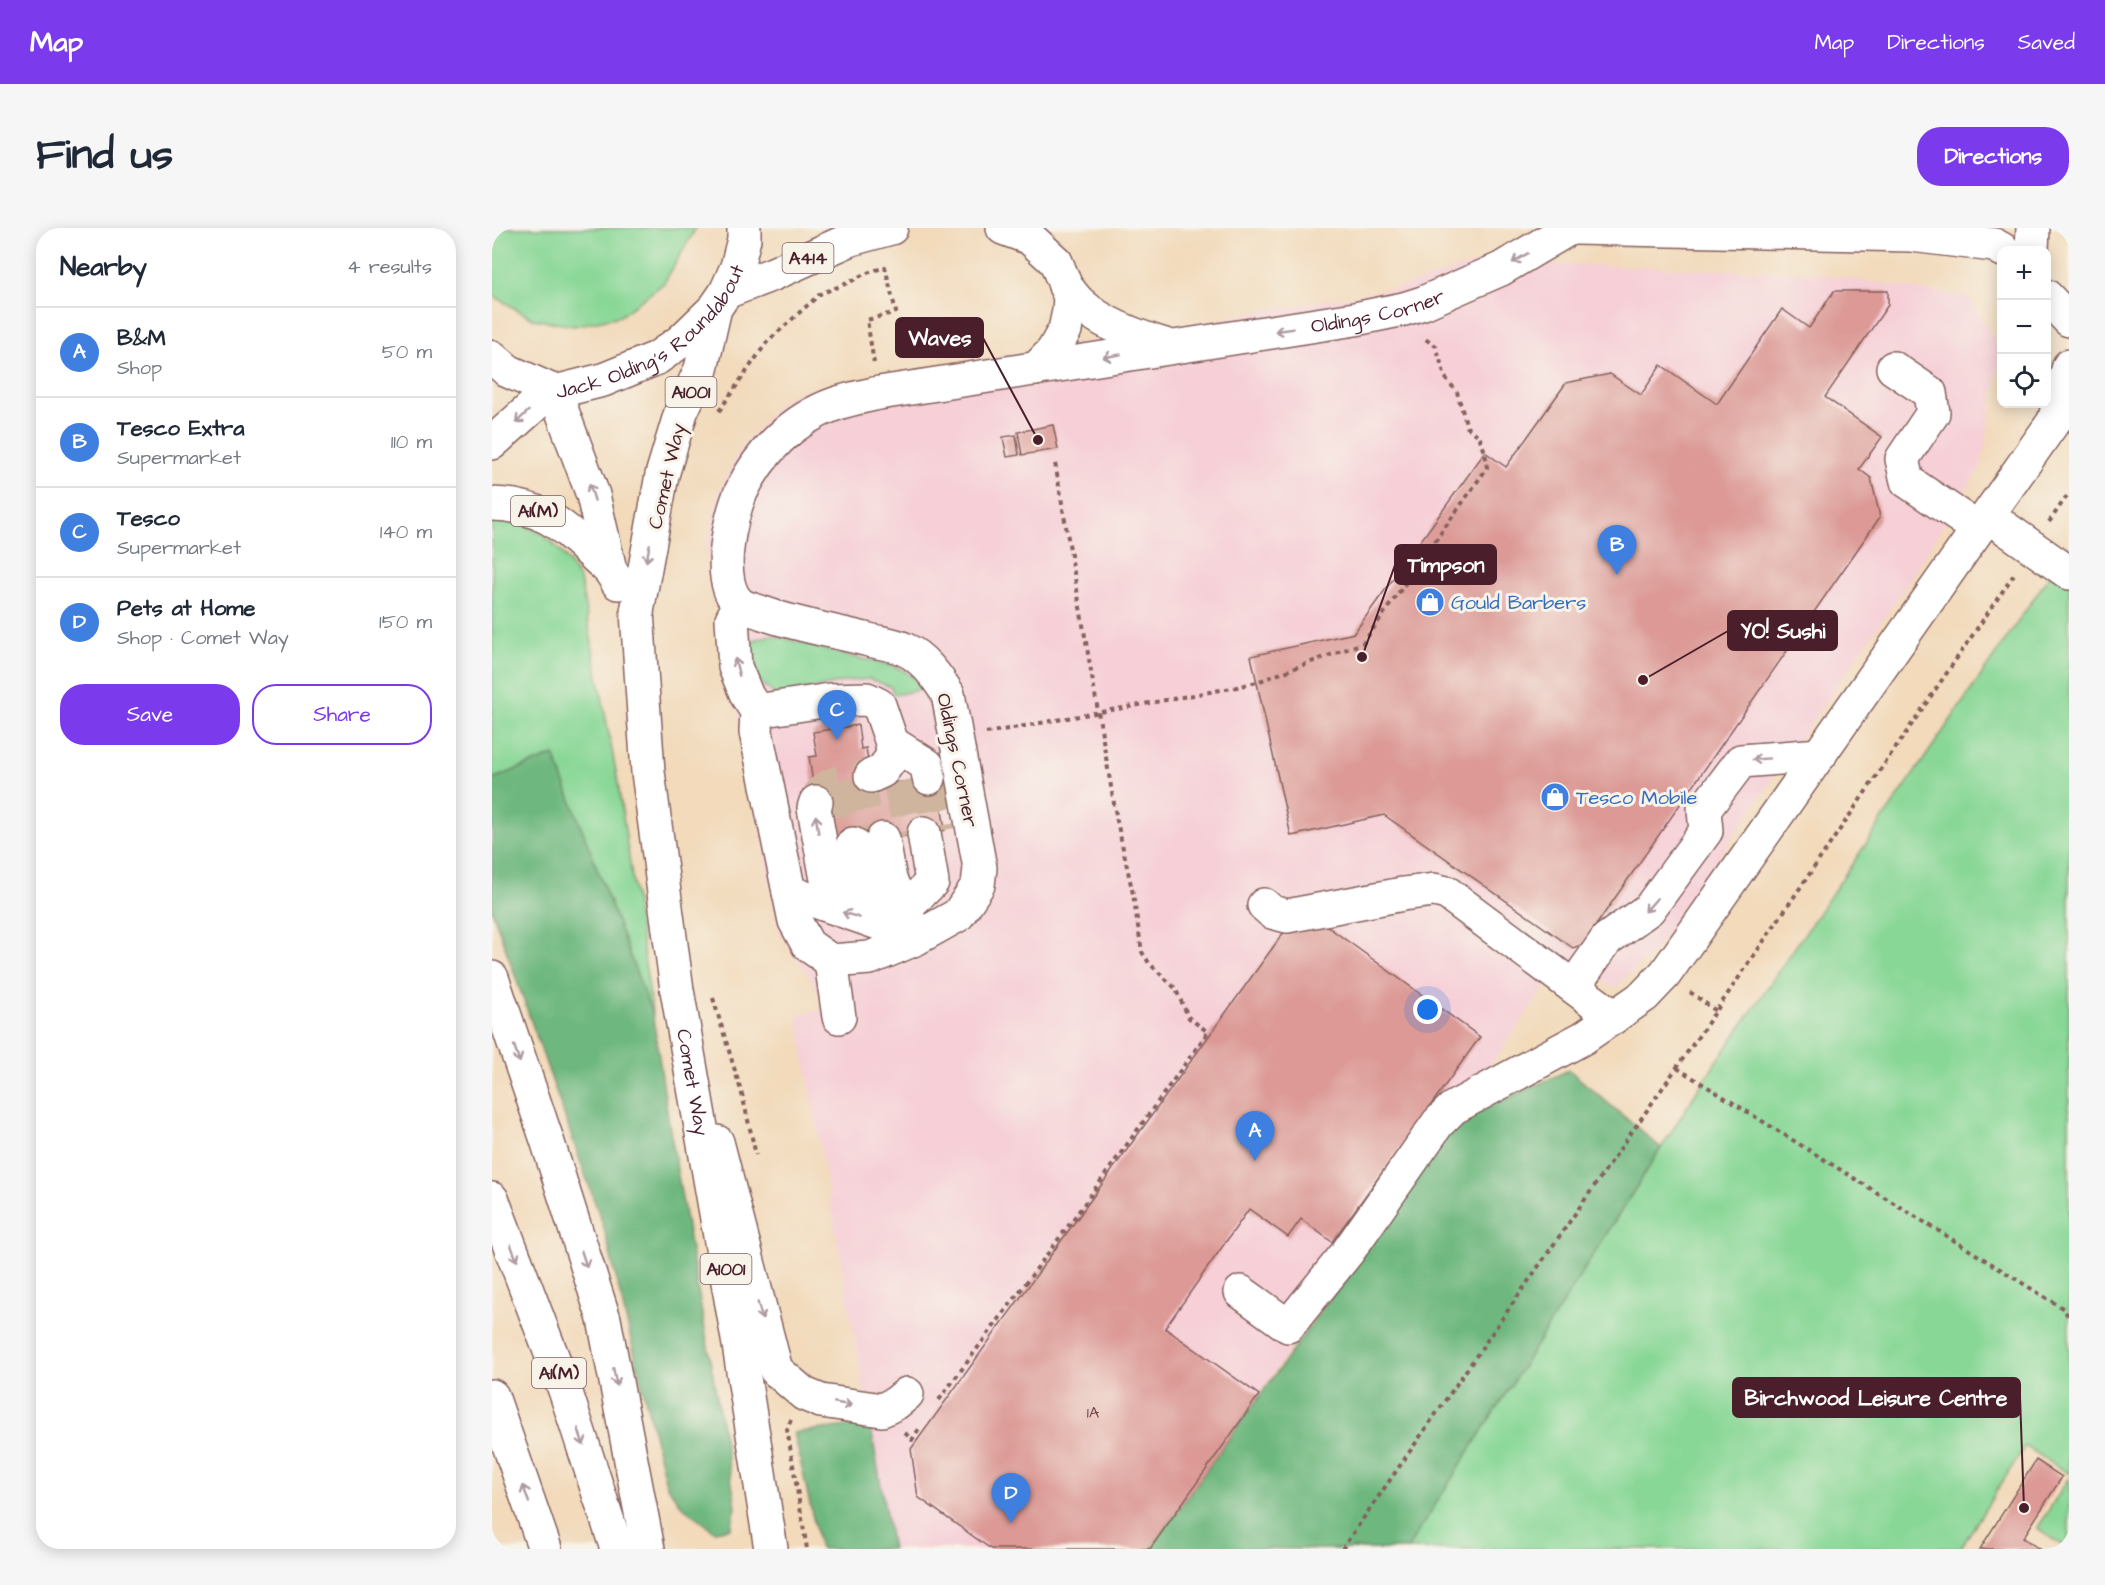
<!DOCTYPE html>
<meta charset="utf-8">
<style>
body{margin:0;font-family:"Architects Daughter",sans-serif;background:#f6f6f7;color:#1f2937}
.controls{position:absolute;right:18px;top:18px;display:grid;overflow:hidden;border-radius:12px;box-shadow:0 3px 15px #0003}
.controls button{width:54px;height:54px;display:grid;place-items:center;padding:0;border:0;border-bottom:2px solid #e0e1e3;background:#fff;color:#1f2937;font:30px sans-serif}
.you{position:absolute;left:936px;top:782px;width:21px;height:21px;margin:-15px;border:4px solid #fff;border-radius:50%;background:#1a73e8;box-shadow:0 0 0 9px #1a73e833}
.badge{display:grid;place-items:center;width:39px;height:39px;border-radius:50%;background:#7c3aed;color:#fff;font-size:20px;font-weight:700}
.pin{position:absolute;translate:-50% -50px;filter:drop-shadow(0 2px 3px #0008)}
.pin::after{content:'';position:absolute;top:32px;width:21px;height:18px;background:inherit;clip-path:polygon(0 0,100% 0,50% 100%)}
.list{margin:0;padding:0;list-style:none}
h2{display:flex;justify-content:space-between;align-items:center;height:78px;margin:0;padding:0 24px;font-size:26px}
h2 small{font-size:20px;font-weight:400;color:#747a83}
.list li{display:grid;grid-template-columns:39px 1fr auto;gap:18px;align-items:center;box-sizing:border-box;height:90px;padding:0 24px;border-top:2px solid #e0e1e3}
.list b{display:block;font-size:22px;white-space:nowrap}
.list p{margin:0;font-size:20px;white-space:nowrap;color:#747a83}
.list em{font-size:20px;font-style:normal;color:#747a83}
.actions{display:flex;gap:12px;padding:18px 24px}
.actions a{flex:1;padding:14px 0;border:2px solid #7c3aed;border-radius:24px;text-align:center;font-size:21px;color:#7c3aed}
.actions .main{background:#7c3aed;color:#fff}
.icon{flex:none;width:33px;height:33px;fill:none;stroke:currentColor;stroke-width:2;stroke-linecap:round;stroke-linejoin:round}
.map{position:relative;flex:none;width:1577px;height:1321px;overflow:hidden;border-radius:24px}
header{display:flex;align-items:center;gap:36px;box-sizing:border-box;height:84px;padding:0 30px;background:#7c3aed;color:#fff}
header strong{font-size:28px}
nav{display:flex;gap:33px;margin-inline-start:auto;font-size:21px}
.intro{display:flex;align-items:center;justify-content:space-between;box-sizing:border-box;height:144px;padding:0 36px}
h1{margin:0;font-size:42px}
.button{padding:15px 27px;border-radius:24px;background:#7c3aed;color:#fff;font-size:21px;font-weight:700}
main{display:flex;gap:36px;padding:0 36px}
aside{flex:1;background:#fff;border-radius:24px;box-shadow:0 3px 15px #0003}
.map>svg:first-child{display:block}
.built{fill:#f6cfd7}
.green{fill:#88d796;stroke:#697b60;stroke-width:1.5}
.forest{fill:#6eb87f;stroke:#5c6c55;stroke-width:1.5}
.building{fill:#dc9995}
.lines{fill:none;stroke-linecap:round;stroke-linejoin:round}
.minor-tunnel{stroke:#d0b59e;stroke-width:33;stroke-dasharray:33 16;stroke-linecap:butt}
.minor-casing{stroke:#85605d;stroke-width:36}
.major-casing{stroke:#85605d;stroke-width:36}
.highway-casing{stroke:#85605d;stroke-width:36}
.path{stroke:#85605d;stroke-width:4;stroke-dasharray:4.5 4.5;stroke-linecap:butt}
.minor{stroke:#fff;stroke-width:33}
.major{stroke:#fff;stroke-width:33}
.highway{stroke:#fff;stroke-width:33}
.oneway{stroke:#ae9aa0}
.labels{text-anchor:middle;stroke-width:6;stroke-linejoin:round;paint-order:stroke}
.number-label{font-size:16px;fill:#6e3e46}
.shield{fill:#f7f3e8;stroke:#7e5f64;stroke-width:1.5}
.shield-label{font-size:18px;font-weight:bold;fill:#4a1f2b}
.street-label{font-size:20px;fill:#4a1f2b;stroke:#f7f3e8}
.shop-label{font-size:20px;fill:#366cbe;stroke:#f7f3e8;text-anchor:start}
.leader{fill:none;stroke:#4a1f2b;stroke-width:2}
.callout-dot{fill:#4a1f2b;stroke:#f7f3e8;stroke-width:2}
.callout{fill:#4a1f2b;stroke:#4a1f2b;stroke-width:2}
.callout-label{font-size:21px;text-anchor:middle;font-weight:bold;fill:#fff}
</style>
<header>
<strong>Map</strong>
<nav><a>Map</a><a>Directions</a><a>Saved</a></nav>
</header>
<div class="intro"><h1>Find us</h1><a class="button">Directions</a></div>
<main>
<aside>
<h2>Nearby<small>4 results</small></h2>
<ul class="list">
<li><span class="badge" style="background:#3f7fe0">A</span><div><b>B&amp;M</b><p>Shop</p></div><em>50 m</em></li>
<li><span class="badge" style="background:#3f7fe0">B</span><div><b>Tesco Extra</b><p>Supermarket</p></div><em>110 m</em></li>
<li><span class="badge" style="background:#3f7fe0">C</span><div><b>Tesco</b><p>Supermarket</p></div><em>140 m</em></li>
<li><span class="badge" style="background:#3f7fe0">D</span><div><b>Pets at Home</b><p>Shop · Comet Way</p></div><em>150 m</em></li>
</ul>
<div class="actions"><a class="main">Save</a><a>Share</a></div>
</aside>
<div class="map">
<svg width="1577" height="1321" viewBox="0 0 1577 1321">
<rect width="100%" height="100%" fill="#f7f3e8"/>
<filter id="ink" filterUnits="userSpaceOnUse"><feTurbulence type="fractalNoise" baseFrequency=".0167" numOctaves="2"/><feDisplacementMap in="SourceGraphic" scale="12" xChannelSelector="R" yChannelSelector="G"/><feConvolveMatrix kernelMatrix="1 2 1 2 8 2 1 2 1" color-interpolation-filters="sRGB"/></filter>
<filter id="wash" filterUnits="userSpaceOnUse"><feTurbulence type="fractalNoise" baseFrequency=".008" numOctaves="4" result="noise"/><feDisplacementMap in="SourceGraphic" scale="24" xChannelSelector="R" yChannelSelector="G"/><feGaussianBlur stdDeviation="1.35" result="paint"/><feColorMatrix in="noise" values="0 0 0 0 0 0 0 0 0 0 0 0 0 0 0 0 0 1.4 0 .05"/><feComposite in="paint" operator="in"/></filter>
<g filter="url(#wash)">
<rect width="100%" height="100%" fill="#f2dabb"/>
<polygon class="built" points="990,33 1319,45 1477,69 1509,124 1489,238 1414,357 1166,718 1123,760 1072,733 657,1321 400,1321 305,787 330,782 324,758 288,706 214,320 226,267 248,220 291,172 310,163 906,60"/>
<g class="green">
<polygon points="0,0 204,0 172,55 128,88 82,98 41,91 0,67"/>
<path d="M4,292C48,295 67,316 88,352L125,549L161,789L62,527L0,551V294Z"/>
<polygon points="1577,319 1577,1246 1533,1218 1468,1321 915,1321 1209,857"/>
<path d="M279,407C303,413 327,420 352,427C383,435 410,432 432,461L402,467L399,459L378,451L355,453L285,468L262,450L255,421L262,412Z"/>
<polygon points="1577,1249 1577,1321 1576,1321 1545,1301"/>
</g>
<g class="forest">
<polygon points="62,527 161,789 177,896 244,1279 239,1300 222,1303 189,1277 174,1256 112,1000 0,682 0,551"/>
<polygon points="1077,842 1169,920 915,1321 658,1321 965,893"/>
<polygon points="378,1195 400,1321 328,1321 302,1205"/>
</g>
<g id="blocks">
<g class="building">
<polygon points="1342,63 1396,63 1396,77 1333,169 1390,209 1367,241 1379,250 1388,289 1091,716 1081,720 892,587 799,608 759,428 862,405 993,224 1014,239 1074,155 1118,146 1149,167 1169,137 1225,176 1290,81 1317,100"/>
<polygon points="561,197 566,221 530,227 526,204"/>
<polygon points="524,207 527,227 515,229 511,209"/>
<polygon points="366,497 369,521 374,520 380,558 445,549 453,602 331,621 317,529 325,528 321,504"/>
<polygon points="832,696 988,809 840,1014 809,991 796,1009 757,981 673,1100 767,1167 658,1321 499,1321 426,1269 419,1221 792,704"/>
<polygon points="1544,1232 1570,1249 1531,1310 1548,1321 1488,1321"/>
</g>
</g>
</g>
<g filter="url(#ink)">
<use href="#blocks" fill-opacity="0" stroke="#85605d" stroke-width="1.5"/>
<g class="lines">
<g class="minor-tunnel">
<polyline points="366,550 377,613"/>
<polyline points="437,550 446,603"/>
<polyline points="407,554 419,607"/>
<polyline points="336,557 346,618"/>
<path d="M324,574C330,552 359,552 379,548"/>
</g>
<g class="minor-casing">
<g id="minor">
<polyline points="511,0 538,10 564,34 578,69 577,83 573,102 561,123 544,141"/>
<path d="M573,58C579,64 583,71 589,76C610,96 649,110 676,118"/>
<polyline points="1401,140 1438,165 1441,185 1410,231 1415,253 1486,301"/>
<polyline points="1562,193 1577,138"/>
<polyline points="1496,288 1577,345"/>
<path id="s1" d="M248,376L240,391L243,439L255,468L265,483L264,504L303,693L316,717L339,733L378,730L423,711L466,687L486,657L488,640L456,466C445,449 431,429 412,421C402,416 388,415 377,412C342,403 304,397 271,385C264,382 255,381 249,377C222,357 238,289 249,264C268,224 301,191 343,176C357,171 373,168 387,165L863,91L912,81L931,75L1009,41L1078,0"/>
<polyline points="265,483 338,472 375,471 387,477 400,515 401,528 390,543 379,548"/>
<polyline points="400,515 435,537 437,550"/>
<polyline points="324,574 322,580 336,657 377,670"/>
<polyline points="391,611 398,652 413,681 420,701"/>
<polyline points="361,616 369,668"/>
<polyline points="297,664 386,695 413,681 440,654 432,605"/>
<polyline points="772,677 780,684 795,688 911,666 942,662 955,665 1122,789"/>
<polyline points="339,733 347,789"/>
<polyline points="1082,758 1115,711 1157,681 1214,603 1212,582 1249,533 1328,527"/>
<polyline points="225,914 284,1142 312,1166 329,1173 390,1182 404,1175 415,1166"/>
<polyline points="749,1064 796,1098 855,1025 946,895 961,880 1091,810 1152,768 1173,746 1562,193 1577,176"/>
</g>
</g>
<g class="major-casing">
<g id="major">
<path id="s2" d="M223,80L209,141L189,184L170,247L145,384L156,544L185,762L246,1111L279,1321"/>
<polyline points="63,164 101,267 118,342 126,355"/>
</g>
</g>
<g class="highway-casing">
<g id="highway">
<polyline points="1083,0 1419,7 1502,17 1511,22"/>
<polyline points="1540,22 1541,0"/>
<polyline points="234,64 281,46 359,11 399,0"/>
<polyline points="1554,68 1577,92"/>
<path id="s3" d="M0,129L16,143L63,164L111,152L165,130L189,113L223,80L234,64L245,39L252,11V0"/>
<polyline points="0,215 58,163"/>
<path d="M0,276C59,277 77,306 118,342"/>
<polyline points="0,750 55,912 112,1091 156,1321"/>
<polyline points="0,971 73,1162 125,1321"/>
<polyline points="0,1168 53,1321"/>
</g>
</g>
<g class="path">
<polyline points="227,183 275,114 328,66 358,54 372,46 393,39 404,84 375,92 382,135"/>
<polyline points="1557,294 1577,265"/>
<polyline points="494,505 745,459 765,454 871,415 995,240 993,224 987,208 975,199 965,164 953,149 944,118 930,109"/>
<polyline points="1198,764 1224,783"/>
<polyline points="221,770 250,866 264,927"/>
<polyline points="1185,840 1572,1081 1577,1090"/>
<polyline points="447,1172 577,997 716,804 697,790 683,760 657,735 650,724 641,666 625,593 563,235"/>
<polyline points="299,1192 295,1201 315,1321"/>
<polyline points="413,1205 420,1212 429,1198"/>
<polyline points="850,1321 1224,783 1523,345"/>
</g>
<use href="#minor" class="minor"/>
<use href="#major" class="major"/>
<use href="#highway" class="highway"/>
</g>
<defs><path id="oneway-shaft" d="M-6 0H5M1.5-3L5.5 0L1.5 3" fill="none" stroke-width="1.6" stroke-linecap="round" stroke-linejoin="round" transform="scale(1.5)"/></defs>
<g class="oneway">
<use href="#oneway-shaft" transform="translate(1028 30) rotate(149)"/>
<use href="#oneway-shaft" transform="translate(792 102) rotate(172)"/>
<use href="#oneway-shaft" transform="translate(620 128) rotate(170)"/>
<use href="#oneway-shaft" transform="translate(30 189) rotate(137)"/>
<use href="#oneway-shaft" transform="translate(100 264) rotate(-107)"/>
<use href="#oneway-shaft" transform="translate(156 325) rotate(101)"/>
<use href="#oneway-shaft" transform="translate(245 439) rotate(-104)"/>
<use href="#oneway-shaft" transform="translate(1269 531) rotate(176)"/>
<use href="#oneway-shaft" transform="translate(325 596) rotate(-99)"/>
<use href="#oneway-shaft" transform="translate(1159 677) rotate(131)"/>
<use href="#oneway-shaft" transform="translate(359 687) rotate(-163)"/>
<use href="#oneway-shaft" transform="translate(25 826) rotate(71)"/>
<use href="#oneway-shaft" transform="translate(22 1025) rotate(69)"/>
<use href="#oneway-shaft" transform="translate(92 1031) rotate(72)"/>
<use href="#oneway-shaft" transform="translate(268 1083) rotate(75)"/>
<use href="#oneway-shaft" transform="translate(123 1149) rotate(79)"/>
<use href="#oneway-shaft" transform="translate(351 1176) rotate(10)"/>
<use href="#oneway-shaft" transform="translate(89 1209) rotate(72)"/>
<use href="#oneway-shaft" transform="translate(34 1266) rotate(-109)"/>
</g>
</g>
<defs>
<g id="shop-disc" transform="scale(1.5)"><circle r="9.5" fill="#3f7fe0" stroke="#f7f3e8"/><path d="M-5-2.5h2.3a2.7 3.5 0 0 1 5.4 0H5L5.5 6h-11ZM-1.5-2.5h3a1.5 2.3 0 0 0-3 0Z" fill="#fff"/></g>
</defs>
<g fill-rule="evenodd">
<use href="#shop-disc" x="938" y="374"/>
<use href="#shop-disc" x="1063" y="569"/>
</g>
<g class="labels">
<g class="number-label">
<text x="601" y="1190">1A</text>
</g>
<g class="shield">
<rect x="290.5" y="15" width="51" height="30" rx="4.5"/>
<rect x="173.5" y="149" width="51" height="30" rx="4.5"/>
<rect x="19" y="268" width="54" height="30" rx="4.5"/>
<rect x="208.5" y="1026" width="51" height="30" rx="4.5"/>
<rect x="40" y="1130" width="54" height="30" rx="4.5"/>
</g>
<g class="shield-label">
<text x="316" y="36">A414</text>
<text x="199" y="170">A1001</text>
<text x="46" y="289">A1(M)</text>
<text x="234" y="1047">A1001</text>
<text x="67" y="1151">A1(M)</text>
</g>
<g class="street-label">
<text dy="7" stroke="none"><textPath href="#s1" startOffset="1786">Oldings Corner</textPath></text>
<text dy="7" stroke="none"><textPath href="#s3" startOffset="190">Jack Olding's Roundabout</textPath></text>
<text transform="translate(174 248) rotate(-77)" y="7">Comet Way</text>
<text transform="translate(466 532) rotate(78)" y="7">Oldings Corner</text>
<text dy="7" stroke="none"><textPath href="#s2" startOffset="789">Comet Way</textPath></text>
</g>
<g class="shop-label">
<text x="959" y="381">Gould Barbers</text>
<text x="1084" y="576">Tesco Mobile</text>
</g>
</g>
<path class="leader" d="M546 212L491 110M870 429L903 337M1151 452L1236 403M1532 1280L1528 1169"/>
<g class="callout-dot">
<circle cx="546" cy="212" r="6"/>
<circle cx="870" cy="429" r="6"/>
<circle cx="1151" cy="452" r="6"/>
<circle cx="1532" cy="1280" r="6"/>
</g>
<g class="callout">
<rect x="404" y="90" width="87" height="39" rx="6"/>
<rect x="903" y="317" width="101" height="39" rx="6"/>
<rect x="1236" y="383" width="109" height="39" rx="6"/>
<rect x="1241" y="1150" width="287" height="39" rx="6"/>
</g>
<g class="callout-label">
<text x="448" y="117">Waves</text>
<text x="954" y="344">Timpson</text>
<text x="1291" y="410">YO! Sushi</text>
<text x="1384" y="1177">Birchwood Leisure Centre</text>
</g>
</svg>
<div class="controls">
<button>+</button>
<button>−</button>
<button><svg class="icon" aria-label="locate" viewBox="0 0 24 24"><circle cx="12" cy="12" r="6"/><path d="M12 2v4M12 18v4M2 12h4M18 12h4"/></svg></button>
</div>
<div class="you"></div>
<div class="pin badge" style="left:763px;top:933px;background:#3f7fe0">A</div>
<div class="pin badge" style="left:1125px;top:347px;background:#3f7fe0">B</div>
<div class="pin badge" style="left:345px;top:512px;background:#3f7fe0">C</div>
<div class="pin badge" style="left:519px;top:1295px;background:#3f7fe0">D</div>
</div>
</main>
